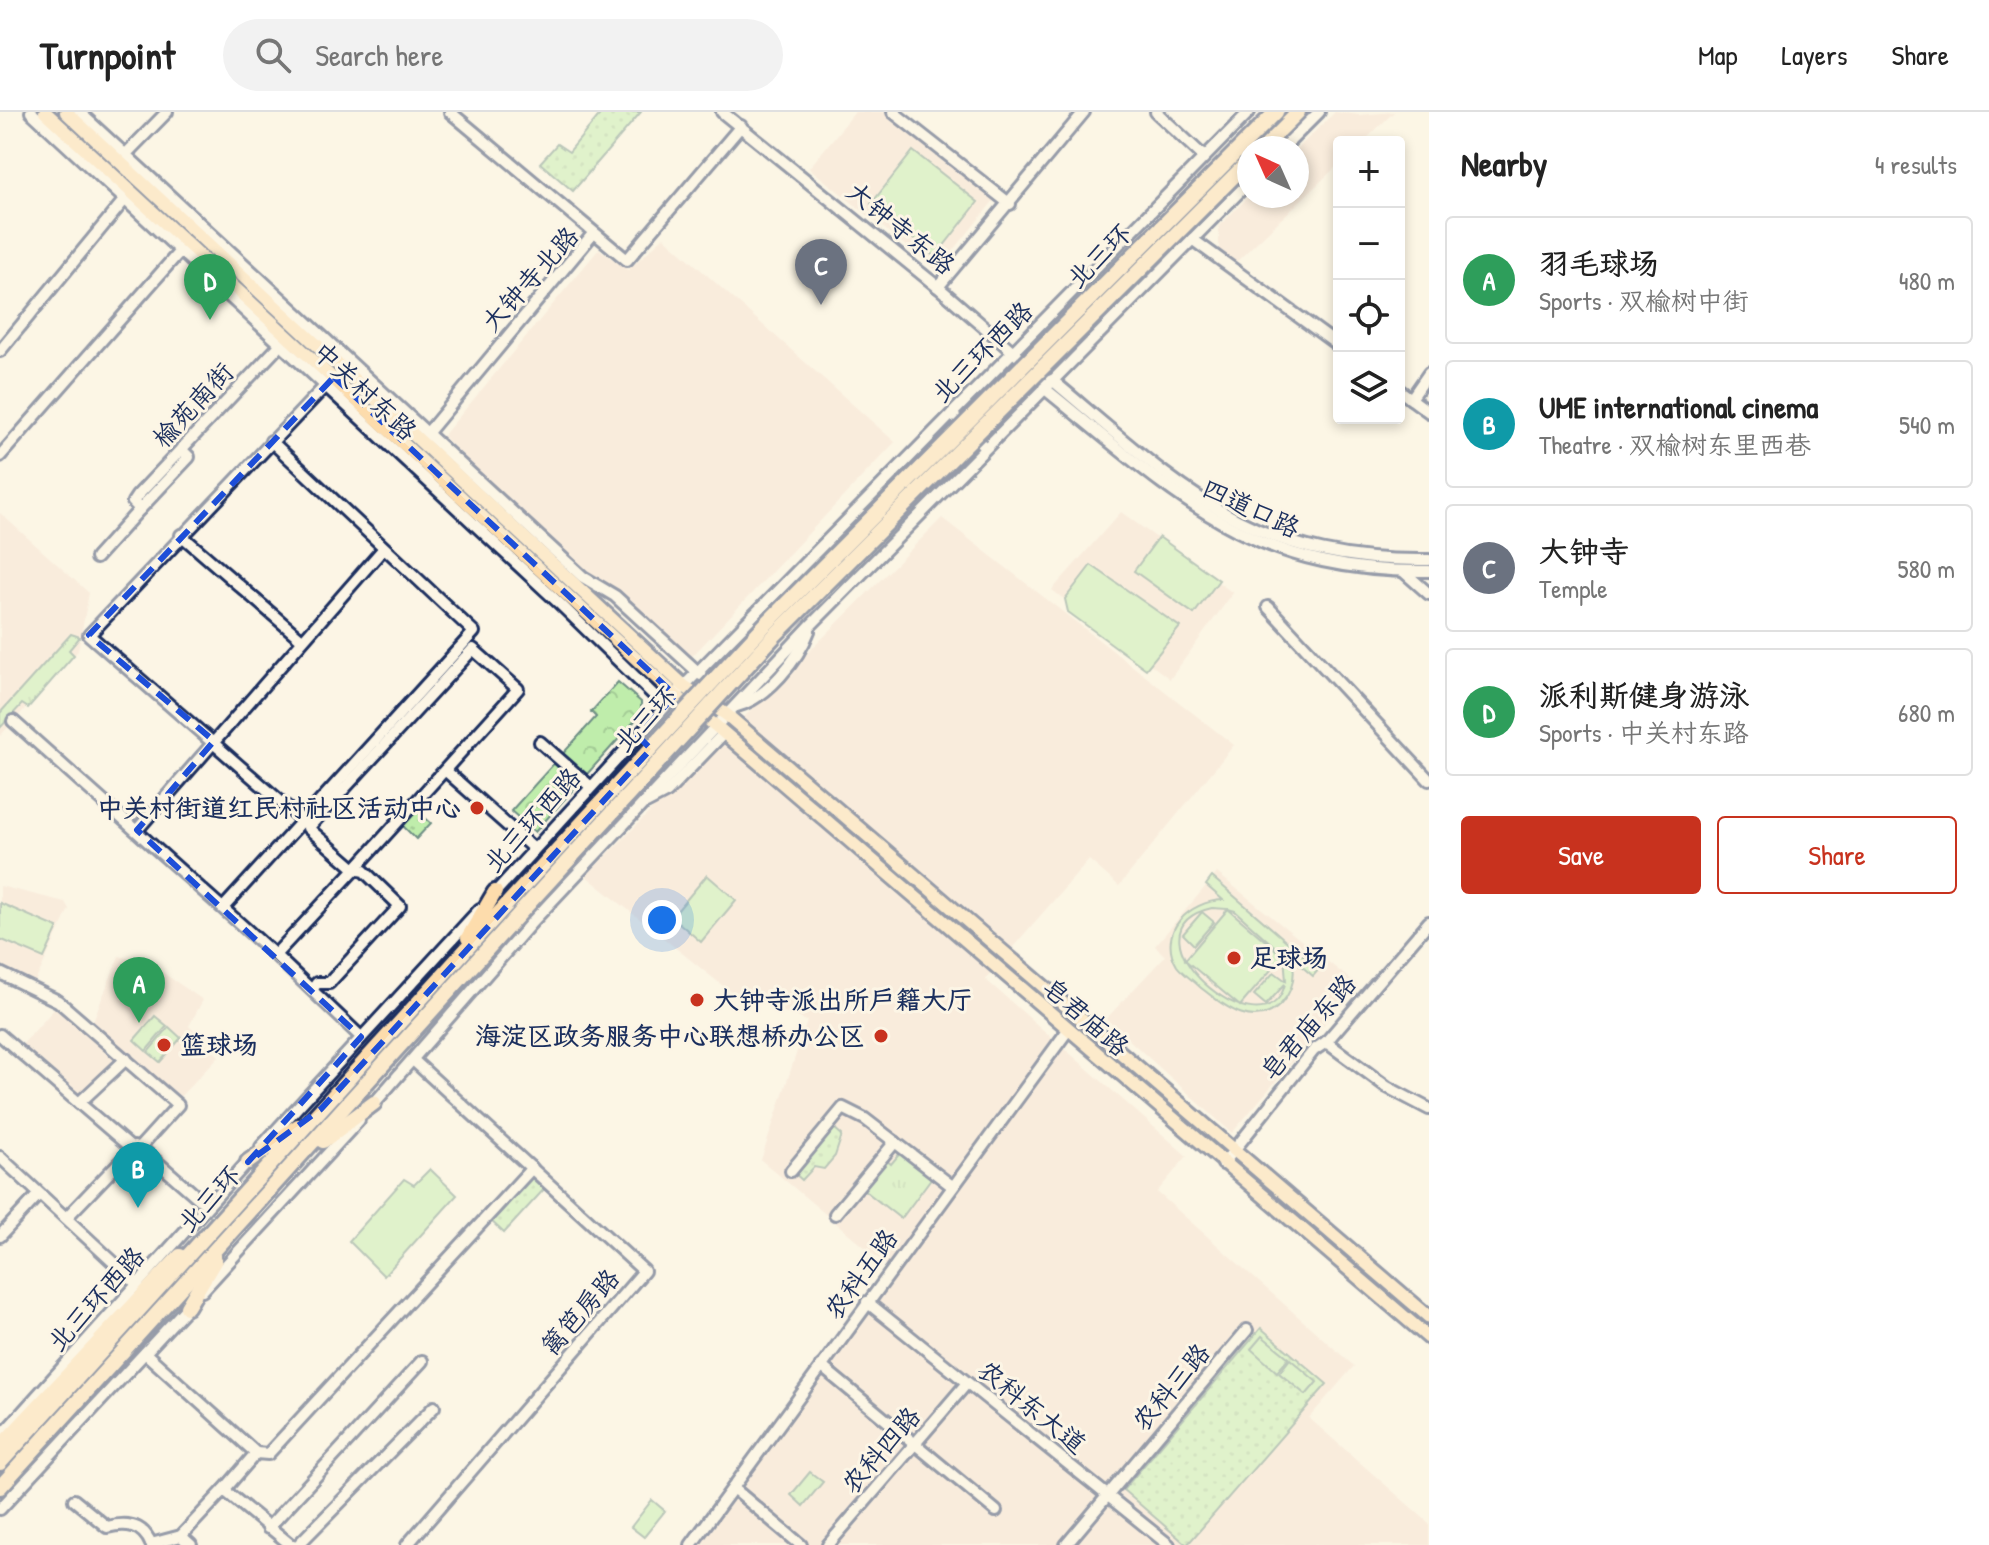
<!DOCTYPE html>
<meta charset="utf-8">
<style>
body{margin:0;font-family:"Patrick Hand","LXGW WenKai TC",sans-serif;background:#f2f2f2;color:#222}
.controls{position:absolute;right:24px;top:24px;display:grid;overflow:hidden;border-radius:8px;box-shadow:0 4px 12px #0003}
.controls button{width:72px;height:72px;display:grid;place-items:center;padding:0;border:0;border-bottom:2px solid #e0e0e0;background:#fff;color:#222;font:40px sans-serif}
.compass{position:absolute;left:1237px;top:24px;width:72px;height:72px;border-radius:50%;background:#fff;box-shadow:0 4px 12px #0003;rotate:315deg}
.you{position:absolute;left:662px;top:808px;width:28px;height:28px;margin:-20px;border:6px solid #fff;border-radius:50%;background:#1a73e8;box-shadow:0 0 0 12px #1a73e833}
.badge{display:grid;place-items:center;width:52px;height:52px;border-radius:50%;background:#c8321e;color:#fff;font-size:26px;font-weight:700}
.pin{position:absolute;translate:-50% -66px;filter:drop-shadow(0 2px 4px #0008)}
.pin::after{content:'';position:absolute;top:42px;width:28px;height:24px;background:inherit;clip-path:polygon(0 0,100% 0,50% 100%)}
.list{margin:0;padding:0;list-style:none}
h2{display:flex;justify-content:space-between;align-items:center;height:104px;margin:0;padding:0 32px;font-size:34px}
h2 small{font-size:26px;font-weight:400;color:#767676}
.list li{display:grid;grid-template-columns:52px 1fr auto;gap:24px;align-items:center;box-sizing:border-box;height:128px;margin:0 16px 16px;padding:0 16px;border:2px solid #e0e0e0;border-radius:8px}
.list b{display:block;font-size:30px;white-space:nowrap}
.list p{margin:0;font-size:26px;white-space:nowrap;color:#767676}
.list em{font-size:26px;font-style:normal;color:#767676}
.actions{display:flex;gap:16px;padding:24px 32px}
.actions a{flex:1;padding:18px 0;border:2px solid #c8321e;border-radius:8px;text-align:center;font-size:28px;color:#c8321e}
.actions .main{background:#c8321e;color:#fff}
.icon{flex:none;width:44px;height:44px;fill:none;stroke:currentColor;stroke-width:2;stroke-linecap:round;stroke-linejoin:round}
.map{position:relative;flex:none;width:1429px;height:1433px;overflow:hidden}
header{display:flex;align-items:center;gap:48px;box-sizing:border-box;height:112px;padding:0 40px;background:#fff;border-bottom:2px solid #e0e0e0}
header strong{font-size:38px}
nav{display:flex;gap:44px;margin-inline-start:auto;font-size:28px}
.search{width:560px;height:72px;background:#f2f2f2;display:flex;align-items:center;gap:20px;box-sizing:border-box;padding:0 28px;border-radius:44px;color:#767676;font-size:30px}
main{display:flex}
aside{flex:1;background:#fff}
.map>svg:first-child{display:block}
.built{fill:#f7e1d1}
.grass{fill:url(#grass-tufts);stroke:#6d8e84;stroke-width:2}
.forest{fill:url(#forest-crowns);stroke:#6d8e84;stroke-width:2}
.park{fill:url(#park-dots);stroke:#6d8e84;stroke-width:2}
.pitch{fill:#bfedab;stroke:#6d8e84;stroke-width:2;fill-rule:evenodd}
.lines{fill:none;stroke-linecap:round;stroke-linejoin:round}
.minor-casing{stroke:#1b2f5e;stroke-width:16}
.major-casing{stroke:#1b2f5e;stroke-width:18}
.highway-casing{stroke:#1b2f5e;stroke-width:20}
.minor{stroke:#fcf5e5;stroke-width:10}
.major{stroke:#fddcac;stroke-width:12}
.highway{stroke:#fddcac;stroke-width:14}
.highway-bridge-casing{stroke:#1b2f5e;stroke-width:20;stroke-linecap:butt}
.highway-bridge{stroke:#fddcac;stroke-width:14}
.marked{fill:none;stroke:#1d4ed8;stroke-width:6;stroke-dasharray:16 10;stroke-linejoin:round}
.poi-dot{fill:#c8321e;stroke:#fcf5e5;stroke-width:3}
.labels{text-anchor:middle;stroke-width:6;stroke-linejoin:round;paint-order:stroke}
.street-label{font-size:26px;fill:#1b2f5e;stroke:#fcf5e5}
.poi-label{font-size:26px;font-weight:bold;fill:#1b2f5e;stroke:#fcf5e5;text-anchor:start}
</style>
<header>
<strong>Turnpoint</strong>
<div class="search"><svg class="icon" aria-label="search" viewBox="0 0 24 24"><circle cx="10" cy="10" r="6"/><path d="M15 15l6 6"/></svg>Search here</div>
<nav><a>Map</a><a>Layers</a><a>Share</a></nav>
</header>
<main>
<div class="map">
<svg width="1429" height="1433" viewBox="0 0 1429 1433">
<defs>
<pattern id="grass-tufts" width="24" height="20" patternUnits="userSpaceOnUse" patternTransform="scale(2)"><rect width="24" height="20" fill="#bfedab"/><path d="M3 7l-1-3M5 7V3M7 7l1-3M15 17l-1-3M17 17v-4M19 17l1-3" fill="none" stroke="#a4cc96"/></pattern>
<pattern id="forest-crowns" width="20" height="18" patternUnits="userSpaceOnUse" patternTransform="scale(2)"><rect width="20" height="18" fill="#bfedab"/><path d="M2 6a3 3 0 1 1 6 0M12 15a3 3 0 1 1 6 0" fill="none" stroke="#a4cc96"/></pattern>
<pattern id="park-dots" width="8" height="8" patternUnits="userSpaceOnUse" patternTransform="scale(2)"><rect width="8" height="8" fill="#bfedab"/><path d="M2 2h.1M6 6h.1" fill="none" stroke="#a4cc96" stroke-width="1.8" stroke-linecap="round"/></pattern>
</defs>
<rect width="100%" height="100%" fill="#fcf5e5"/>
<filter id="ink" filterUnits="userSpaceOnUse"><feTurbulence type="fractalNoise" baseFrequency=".0125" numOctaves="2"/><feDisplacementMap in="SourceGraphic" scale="16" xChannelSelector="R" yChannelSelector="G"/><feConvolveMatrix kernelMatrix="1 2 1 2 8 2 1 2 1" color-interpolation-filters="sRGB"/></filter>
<g filter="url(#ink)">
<g class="built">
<polygon points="855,0 885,0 995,87 937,159 809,56"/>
<polygon points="1335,0 1359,3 1394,0 1363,30 1339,30 1339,52 1235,151 1219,138 1219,114 1249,84 1297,84 1297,37"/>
<polygon points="664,125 895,330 682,555 443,324 599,137 628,158"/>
<polygon points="1121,400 1233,481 1170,567 1052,478"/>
<polygon points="0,401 89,481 78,539 0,624"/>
<polygon points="942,406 1234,633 1119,774 1089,748 985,867 1187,1044 1157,1080 1354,1254 1309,1306 1429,1411 1429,1433 686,1433 898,1163 761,1048 807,909 728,878 586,764"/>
<polygon points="1217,761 1357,873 1232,1021 1106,907 1165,844 1155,834"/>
<polygon points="0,774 65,790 69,797 35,870 0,854"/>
<polygon points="119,844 150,852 203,888 189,914 219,944 176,989 91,914"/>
<polygon points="56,895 76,908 118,947 79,986 21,934"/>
</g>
<g class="grass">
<polygon points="71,522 80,525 69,538 74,543 28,596 22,592 0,616 0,601"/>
<polygon points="901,1040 932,1065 901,1107 863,1077 886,1048 891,1052"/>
</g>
<polygon class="forest" points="618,570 641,590 641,602 535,720 511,699 596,605 591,600"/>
<g class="park">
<polygon points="602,0 641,0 573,79 540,51 557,32 569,40"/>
<polygon points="415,697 431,711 416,727 401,712"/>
<polygon points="833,1015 842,1023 835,1044 824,1057 814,1055 802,1068 794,1061"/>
<polygon points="533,1060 547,1074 504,1121 489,1107"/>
<polygon points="1261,1216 1327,1272 1187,1433 1123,1378"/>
</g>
<g class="pitch">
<polygon points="913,39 978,90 935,145 871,92"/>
<polygon points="1159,425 1219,468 1194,502 1134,459"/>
<polygon points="1091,453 1180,515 1146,557 1068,500 1065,487"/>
<polygon points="707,763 736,788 701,830 672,805"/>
<path d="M1212,765L1319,857L1313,864L1292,846C1296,863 1294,878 1281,892C1254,920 1223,893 1200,875C1193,868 1183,862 1177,854C1156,819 1190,789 1223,788L1206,773ZM1212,796L1228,797L1185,848L1240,894L1283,844L1228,797L1235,799L1284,843L1286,869L1274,860L1254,883L1266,893L1285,872C1266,950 1114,818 1212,796Z"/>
<polygon points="0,791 58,816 44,846 0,827"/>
<polygon points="1202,800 1214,810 1194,833 1183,822"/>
<polygon points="155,904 167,914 146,939 134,928"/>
<polygon points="169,915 181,926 160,950 148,940"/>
<polygon points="430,1057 457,1083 384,1164 349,1129 404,1067 414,1073"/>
<polygon points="1262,1224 1289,1246 1277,1260 1251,1237"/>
<polygon points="1290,1247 1317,1270 1306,1283 1279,1261"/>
<polygon points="810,1360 823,1370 803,1394 791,1383"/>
<polygon points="652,1388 665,1399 644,1425 631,1415"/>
</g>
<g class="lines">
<g class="minor-casing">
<g id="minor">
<polyline points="31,0 559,491 665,594"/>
<polyline points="79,0 583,465 615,484 701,563"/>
<polyline points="450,0 627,148 741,14"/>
<polyline points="722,0 938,175 1049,271"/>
<polyline points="893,0 1010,92"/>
<polyline points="1156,0 1204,45"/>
<polyline points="1283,36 1319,0"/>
<polyline points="123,45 167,0"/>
<polyline points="1192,127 1339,234"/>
<polyline points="938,175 1084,0"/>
<polyline points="0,239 126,86"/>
<path d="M1052,268C1180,375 1250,451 1429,448"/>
<path d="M1044,276C1174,381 1249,462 1429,459"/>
<polyline points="1399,278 1429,300"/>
<polyline points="1411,287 1429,261"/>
<polyline points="952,302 985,336"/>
<polyline points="425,324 592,123"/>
<polyline points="181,337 189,345 140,397 133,390 137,384 281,232"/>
<polyline points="0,344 181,138"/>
<polyline points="181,423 302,528"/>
<polyline points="96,446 140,397"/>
<polyline points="1403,459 1429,482"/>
<polyline points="1268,495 1429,668"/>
<polygon points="473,537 518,577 355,757 308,716"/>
<path d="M737,594C767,586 798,548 809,519"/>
<polyline points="13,609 275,843 361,925"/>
<polyline points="676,619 701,593"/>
<polyline points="540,630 591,675"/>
<polyline points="446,659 534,737"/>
<polyline points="646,691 667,680 724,621"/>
<polyline points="304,710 89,523 330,269"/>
<polyline points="137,718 384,436"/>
<polyline points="491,785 684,574 1249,0"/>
<polyline points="223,796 474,520 271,329"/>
<polyline points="275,843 355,757 364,759 400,794 329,871 317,871 312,878"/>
<polyline points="0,861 58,889 178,993 140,1035"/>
<polyline points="0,923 130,1035"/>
<polyline points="1326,930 1387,975 1429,997"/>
<polyline points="79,991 126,947"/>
<polyline points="370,996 532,810 812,512 1249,70"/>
<polyline points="140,1035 203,1090"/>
<polyline points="261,1035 480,797"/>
<polyline points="0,1045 138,1173"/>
<polyline points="1223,1052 1314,938 1326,930 1429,810"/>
<polyline points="791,1059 843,996 865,1007 952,1074"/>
<polyline points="835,1102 895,1030"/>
<polyline points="66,1106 134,1035"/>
<polyline points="0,1124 39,1082"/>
<polyline points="202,1179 359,1008"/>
<polyline points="867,1190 1169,1433"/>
<polyline points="145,1241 256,1341"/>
<polyline points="821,1254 996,1399"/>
<polyline points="0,1325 250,1047"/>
<polyline points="733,1376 801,1433"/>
<polyline points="224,1378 256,1341 268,1342 532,1056"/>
<path d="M74,1388L107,1415C126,1410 143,1412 151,1432L181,1424L224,1378L291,1433"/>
<polyline points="0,1397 192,1190"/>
<polyline points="268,1416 422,1249"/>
<polyline points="181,1424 191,1433"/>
<polyline points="298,1433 434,1295"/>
<polyline points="407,1433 644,1159 413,948"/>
<polyline points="691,1433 1068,918"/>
<polyline points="828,1433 967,1271"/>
<polyline points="1066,1433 1247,1218"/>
</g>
</g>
<g class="major-casing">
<g id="major">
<polyline points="45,0 675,583 716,614 1429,1226"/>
<polyline points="66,0 684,574 727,603 1429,1205"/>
</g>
</g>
<g class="highway-casing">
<g id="highway">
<polyline points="1262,36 1298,0"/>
<polyline points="468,826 495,780"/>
<polyline points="323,1029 374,991"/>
<polyline points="248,1050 298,1014"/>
<polyline points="187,1195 215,1148"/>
<polyline points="0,1335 180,1144"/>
<polyline points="0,1351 518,780"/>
<polyline points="0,1375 530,790"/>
</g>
</g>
<use href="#minor" class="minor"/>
<use href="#major" class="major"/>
<use href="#highway" class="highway"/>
<g class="highway-bridge-casing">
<g id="highway-bridge">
<polyline points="518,780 764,514 1276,0"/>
<polyline points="530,790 775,523 1249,49"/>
</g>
</g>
<use href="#highway-bridge" class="highway-bridge"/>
</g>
</g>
<path d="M0 0H1429V1433H0ZM334,265L675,583L638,624L651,637L452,854L321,997L248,1050L361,925L137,718L214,629L89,523Z" fill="#fcf5e5" fill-opacity=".55" fill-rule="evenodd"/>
<path class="marked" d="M334,265L675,583L638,624L651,637L452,854L321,997L248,1050L361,925L137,718L214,629L89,523Z"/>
<g class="poi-dot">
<circle cx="477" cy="696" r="8"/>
<circle cx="1234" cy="846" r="8"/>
<circle cx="697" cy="888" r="8"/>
<circle cx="881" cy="924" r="8"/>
<circle cx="164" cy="933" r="8"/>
</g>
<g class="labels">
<g class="street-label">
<text transform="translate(901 116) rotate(39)" y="9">大钟寺东路</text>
<text transform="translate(1099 144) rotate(-45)" y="9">北三环</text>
<text transform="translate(530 167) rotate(-48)" y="9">大钟寺北路</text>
<text transform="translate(982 240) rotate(-45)" y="9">北三环西路</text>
<text transform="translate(365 279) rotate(43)" y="9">中关村东路</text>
<text transform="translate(193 293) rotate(-47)" y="9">榆苑南街</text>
<text transform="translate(1251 396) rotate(25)" y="9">四道口路</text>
<text transform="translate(645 607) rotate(-47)" y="9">北三环</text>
<text transform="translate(532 708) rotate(-48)" y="9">北三环西路</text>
<text transform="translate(1086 905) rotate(41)" y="9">皂君庙路</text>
<text transform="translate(1308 915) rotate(-49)" y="9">皂君庙东路</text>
<text transform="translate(209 1087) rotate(-48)" y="9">北三环</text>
<text transform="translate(861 1162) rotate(-54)" y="9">农科五路</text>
<text transform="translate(96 1187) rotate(-48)" y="9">北三环西路</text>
<text transform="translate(580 1200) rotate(-49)" y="9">篱笆房路</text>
<text transform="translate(1171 1275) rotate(-50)" y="9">农科三路</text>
<text transform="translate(1032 1295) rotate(39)" y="9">农科东大道</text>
<text transform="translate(881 1338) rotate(-49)" y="9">农科四路</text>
</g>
<g class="poi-label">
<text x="461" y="705" text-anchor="end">中关村街道红民村社区活动中心</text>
<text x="1250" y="855">足球场</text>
<text x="713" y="897">大钟寺派出所户籍大厅</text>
<text x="865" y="933" text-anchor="end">海淀区政务服务中心联想桥办公区</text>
<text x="180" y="942">篮球场</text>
</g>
</g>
</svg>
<div class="controls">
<button>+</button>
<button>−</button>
<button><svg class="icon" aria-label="locate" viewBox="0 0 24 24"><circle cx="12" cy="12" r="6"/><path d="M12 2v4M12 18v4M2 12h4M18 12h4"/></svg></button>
<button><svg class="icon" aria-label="layers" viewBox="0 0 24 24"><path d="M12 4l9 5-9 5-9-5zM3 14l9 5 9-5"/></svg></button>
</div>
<svg class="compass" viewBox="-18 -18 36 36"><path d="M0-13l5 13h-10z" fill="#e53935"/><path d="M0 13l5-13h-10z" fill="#767676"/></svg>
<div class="you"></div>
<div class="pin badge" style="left:139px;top:911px;background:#2e9e5b">A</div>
<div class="pin badge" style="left:138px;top:1096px;background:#0f9aa8">B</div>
<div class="pin badge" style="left:821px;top:193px;background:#6b7280">C</div>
<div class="pin badge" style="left:210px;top:208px;background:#2e9e5b">D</div>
</div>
<aside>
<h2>Nearby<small>4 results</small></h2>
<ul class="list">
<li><span class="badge" style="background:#2e9e5b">A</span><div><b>羽毛球场</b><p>Sports · 双榆树中街</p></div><em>480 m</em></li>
<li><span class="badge" style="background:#0f9aa8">B</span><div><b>UME international cinema</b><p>Theatre · 双榆树东里西巷</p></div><em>540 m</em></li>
<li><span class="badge" style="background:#6b7280">C</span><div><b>大钟寺</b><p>Temple</p></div><em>580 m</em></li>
<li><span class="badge" style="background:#2e9e5b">D</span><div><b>派利斯健身游泳</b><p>Sports · 中关村东路</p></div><em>680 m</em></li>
</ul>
<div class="actions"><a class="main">Save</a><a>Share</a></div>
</aside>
</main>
